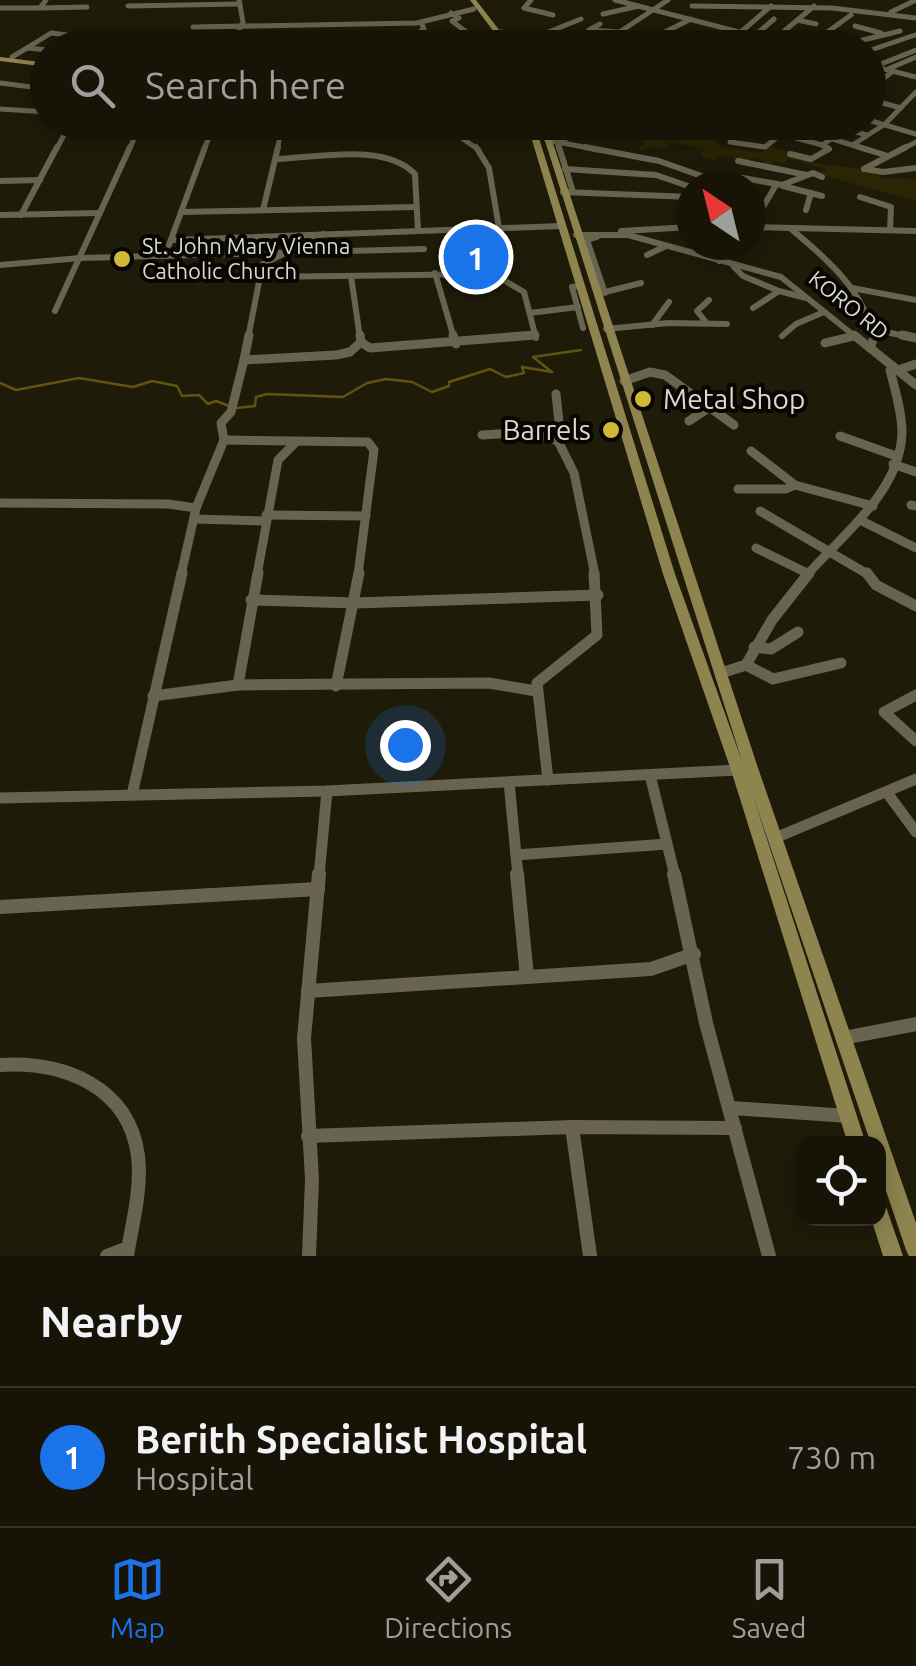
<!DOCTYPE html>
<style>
body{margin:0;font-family:Ubuntu,sans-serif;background:#201d11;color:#f1f3f6}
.controls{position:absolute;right:30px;bottom:30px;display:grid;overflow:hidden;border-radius:20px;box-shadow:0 5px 25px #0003}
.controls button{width:90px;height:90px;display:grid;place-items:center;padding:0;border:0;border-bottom:2px solid #363328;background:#171407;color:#f1f3f6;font:50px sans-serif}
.compass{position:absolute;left:676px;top:170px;width:90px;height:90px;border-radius:50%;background:#171407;box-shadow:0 5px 25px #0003;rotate:325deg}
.you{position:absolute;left:405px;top:745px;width:35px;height:35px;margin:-25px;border:8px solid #fff;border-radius:50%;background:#1a73e8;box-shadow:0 0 0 15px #1a73e833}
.badge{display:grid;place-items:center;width:65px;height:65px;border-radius:50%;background:#1a73e8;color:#fff;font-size:32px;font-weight:700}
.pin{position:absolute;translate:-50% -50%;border:5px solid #fff;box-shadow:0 2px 10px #0006}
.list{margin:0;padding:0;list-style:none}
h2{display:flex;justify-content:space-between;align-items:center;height:130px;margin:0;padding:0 40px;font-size:42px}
h2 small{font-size:32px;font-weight:400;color:#9e9e9b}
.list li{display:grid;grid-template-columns:65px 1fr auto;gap:30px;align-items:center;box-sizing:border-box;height:140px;padding:0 40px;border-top:2px solid #363328}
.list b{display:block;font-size:38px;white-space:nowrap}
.list p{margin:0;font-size:32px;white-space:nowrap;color:#9e9e9b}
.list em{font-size:32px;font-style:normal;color:#9e9e9b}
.icon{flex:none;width:55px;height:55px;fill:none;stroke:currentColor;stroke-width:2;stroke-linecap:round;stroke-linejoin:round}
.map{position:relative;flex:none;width:916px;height:1256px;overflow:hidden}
.search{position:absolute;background:#171407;box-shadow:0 5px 25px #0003;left:30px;right:30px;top:30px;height:110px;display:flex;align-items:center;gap:25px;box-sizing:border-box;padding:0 35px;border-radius:55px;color:#9e9e9b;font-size:38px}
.sheet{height:270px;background:#171407}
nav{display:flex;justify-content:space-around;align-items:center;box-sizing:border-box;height:140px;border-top:2px solid #363328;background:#171407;font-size:28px;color:#9e9e9b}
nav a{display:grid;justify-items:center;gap:5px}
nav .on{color:#1a73e8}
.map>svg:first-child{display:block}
.green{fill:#2b2503}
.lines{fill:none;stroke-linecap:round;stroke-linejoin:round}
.stream{stroke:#61540e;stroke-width:2.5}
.minor-far4{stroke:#686450;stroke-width:5}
.minor-far3{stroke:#686450;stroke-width:6}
.minor-far2{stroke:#686450;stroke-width:9}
.minor-far1{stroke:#686450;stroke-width:11}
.minor{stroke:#686450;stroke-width:14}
.major{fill:#8e8450;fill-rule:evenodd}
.poi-dot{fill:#d0b837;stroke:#070602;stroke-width:4}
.labels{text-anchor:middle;stroke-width:8;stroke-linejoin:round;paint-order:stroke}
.far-poi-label{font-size:22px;fill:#dbd9cd;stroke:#070602;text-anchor:start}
.far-street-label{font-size:22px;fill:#dbd9cd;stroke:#070602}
.poi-label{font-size:28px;fill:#dbd9cd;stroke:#070602;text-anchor:start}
</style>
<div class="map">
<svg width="916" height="1256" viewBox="0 0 916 1256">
<rect width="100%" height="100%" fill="#1f1b09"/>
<polygon class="green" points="583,123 657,123 672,126 667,131 703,135 723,147 760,153 768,147 815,157 815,163 880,172 880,178 916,179 916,201 818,174 825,169 788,158 785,163 772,161 771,165 764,164 764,159 752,158 748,162 720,154 715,160 700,156 704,150 672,142 663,149 651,147 635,151 646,142"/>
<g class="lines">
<g class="stream">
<polyline points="0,383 16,390 79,378 133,387 152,381 177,386 182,396 199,395 208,404 216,401 229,406"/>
<polyline points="237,408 255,406 256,397 267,394 343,397 367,383 386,379 412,382 432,392 449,386 449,382 490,369 506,377 524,373 522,367 552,372 533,357 581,350"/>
</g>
<g class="minor-far4">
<polyline points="239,0 243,22 237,34 247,39 413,36 424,29 421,22"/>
<polyline points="531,0 524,8 553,15"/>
<polyline points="615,0 801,48"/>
<polyline points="128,6 240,4"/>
<polyline points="692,6 832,8 916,18"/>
<polyline points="0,8 40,8 46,0"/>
<polyline points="40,8 87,7"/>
<polyline points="891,12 916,0"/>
<polyline points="451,13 459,18 452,21 473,37"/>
<polyline points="603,14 639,6"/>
<polyline points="797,20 816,24"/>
<polyline points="600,24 589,30 619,32"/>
<polyline points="855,26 881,33"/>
<polyline points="193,27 417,23 474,9"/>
<polyline points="500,32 578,40"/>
<polyline points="741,32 771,6"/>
<polyline points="759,32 774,19"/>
<polyline points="541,35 581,19"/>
<polyline points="730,40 758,45"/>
<polyline points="691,41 717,48"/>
<polyline points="790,42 826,33 851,15"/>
<polyline points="635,47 691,19"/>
<polyline points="27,48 51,33 173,48"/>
<polyline points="422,48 438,40 494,35"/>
<polyline points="461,48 470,45"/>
<polyline points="568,48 609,39 668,0"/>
<polyline points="755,48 782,33 814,6"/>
<polyline points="830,48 900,31"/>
<polyline points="868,51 915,35"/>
<polyline points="12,57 27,48 48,50"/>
<polyline points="868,65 916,77"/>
<polyline points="876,66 916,50"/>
<polyline points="888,69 916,57"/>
<polyline points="0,83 48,89"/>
<polyline points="868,91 893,71"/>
<polyline points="868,99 901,108"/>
<polyline points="0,109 48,112"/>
<polyline points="868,120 916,134"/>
<polyline points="687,122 725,133"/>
<polyline points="718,122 732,126"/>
<polyline points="819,122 867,135"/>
<polyline points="138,129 415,128 460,137 479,150"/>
<polyline points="673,130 685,122"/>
<polyline points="66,132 137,132"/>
<polyline points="810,132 868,150"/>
<polyline points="781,134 822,145 836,136"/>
<polyline points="547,140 599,150"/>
<polyline points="730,142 765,147 796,122"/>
<polyline points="854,144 885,124 916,92"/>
<polyline points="822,145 828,150"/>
<polyline points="56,150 71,122"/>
<polyline points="129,150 141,123"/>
<polyline points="204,150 212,129"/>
<polyline points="277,150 282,129"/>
<polyline points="559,150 557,142 586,131"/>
<polyline points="901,150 916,142"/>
</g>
<g class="minor-far3">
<polyline points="476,147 489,168 499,228"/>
<polyline points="559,147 573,192"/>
<polyline points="585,147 659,161 713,180"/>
<polyline points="859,147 888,156"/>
<polyline points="790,154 811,159 829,149 826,147"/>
<path d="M277,159C317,158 384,142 415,174L418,231"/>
<polyline points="738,161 807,175"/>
<polyline points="565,169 656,175 691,187"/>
<polyline points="864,169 906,147"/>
<polyline points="865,169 883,172 916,168"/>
<polyline points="743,178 782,185 813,173 822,177"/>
<polyline points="0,181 40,180"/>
<polyline points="783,186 822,196"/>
<polyline points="563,192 691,197"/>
<polyline points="860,197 891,207 890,230"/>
<polyline points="263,210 278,147"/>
<polyline points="806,210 811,193"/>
<polyline points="181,212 416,207"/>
<polyline points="0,215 100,213"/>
<polyline points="21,215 57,147"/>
<polyline points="751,227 916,231"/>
<polyline points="751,227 776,185"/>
<path d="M790,228C827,259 863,289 874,338"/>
<polyline points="621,231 691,227"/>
<polyline points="323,234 263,264 260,277 493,274 524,292 536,338"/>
<polyline points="576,235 628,235 781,277 857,338"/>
<polyline points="597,237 587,240 605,293"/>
<polyline points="171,240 561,226"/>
<polyline points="169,245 205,147"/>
<polyline points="647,255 666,246"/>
<polyline points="719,261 732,245"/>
<polyline points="0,265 80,258 424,249"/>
<polyline points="734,267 743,276 779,291"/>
<polyline points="435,273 454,338"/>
<polyline points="351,276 360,338"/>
<polyline points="579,286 572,287 583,328"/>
<polyline points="852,288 916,300"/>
<polyline points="601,293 641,283"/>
<polyline points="753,308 779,291 806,298"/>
<polyline points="55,311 130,147"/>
<polyline points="530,313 578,307"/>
<polyline points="705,321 697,311 709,300"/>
<polyline points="652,325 669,302"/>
<polyline points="606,329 668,323 727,324"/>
<polyline points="872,329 914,338"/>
<polyline points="782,336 796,324 824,312"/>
<polyline points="248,338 260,277"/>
<polyline points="847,338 854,336"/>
</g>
<g class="minor-far2">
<polyline points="249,335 244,360 336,355 350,352 361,342"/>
<polyline points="360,335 361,342 370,348 535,335"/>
<polyline points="453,335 456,344"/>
<polyline points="854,335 916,385"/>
<polyline points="902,335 916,338"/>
<polyline points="825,343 854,336"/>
<polyline points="870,348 875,335"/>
<polyline points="898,370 916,364"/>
<polyline points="624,381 650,372 665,375 734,425"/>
<polyline points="556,394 561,442"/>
<polyline points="689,421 710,407"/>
<polyline points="482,435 531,432 558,441 574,473 595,575"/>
<polyline points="840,436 896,456"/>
<polyline points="224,440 368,442 374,450 358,575"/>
<polyline points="751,451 795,485 873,506"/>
<polyline points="893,464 916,472"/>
<polyline points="738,489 786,489 795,485"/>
<polyline points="0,503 168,504 196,508 181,575"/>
<polyline points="911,505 916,506"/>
<polyline points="196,508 224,440 221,423 231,412 244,360"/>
<polyline points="760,511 869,575"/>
<polyline points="266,515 366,516"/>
<polyline points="195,519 264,521"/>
<polyline points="860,520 916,548"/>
<polyline points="756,548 809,574"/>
<polyline points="257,575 278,460 296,442"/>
<path d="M807,575C843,534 900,492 902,433C902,412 895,390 890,370L893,366"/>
</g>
<g class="minor-far1">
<polyline points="867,573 876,585 916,606"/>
<polyline points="251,600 355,603 598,595"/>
<polyline points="754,647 771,649 798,632"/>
<polyline points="746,665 773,679 841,663"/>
<polyline points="721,673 746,665 772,620 809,573"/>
<polyline points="238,685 258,573"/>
<polyline points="336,686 359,573"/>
<polyline points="916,695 884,712 916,741"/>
<polyline points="153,696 238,685 489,683 536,691"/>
<polyline points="650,775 675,876"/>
<polyline points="548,780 537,683 597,635 594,573"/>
<polyline points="509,782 518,876"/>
<polyline points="888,794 916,832"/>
<polyline points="132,795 182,573"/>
<polyline points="0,798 327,791 738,770"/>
<polyline points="775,838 916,779"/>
<polyline points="516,855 667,844"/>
<polyline points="319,876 327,791"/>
</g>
<g class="minor">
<polyline points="517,874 527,977"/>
<polyline points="674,874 706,1023 769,1256"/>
<polyline points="0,907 318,889"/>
<polyline points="308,991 651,969 694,954"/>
<polyline points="843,1038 916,1024"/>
<path d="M0,1065C63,1061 129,1086 138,1156C142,1189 132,1224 127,1256"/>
<polyline points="732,1108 848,1116"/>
<polyline points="572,1127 590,1256"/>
<polyline points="308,1136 572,1127 735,1128"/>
<polyline points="107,1256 128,1248"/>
<polyline points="309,1256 312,1179 304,1038 319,874"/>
</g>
<g class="major">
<polygon points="470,0 476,0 513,48 506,48"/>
<polygon points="0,57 48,63 48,67 0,61"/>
<polygon points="500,122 509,122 530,133 527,122 534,122 675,574 742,761 539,122 546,122 758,768 916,1223 916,1256 909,1256 906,1250 878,1167 878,1144 871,1144 752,793 866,1144 848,1144 731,770 663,574 532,140"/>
<polygon points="878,1202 885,1204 903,1256 883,1256 871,1218 878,1218"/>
</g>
</g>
<g class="poi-dot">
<circle cx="122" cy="259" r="10"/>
<circle cx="643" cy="399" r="10"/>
<circle cx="611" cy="430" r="10"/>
</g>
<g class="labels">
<g class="far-poi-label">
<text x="142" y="254">St. John Mary Vienna<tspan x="142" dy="25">Catholic Church</tspan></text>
</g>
<g class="far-street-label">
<text transform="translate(849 305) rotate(39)" y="8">KORO RD</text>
</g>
<g class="poi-label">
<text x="663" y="409">Metal Shop</text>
<text x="591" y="440" text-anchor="end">Barrels</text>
</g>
</g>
</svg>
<div class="controls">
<button><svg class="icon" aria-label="locate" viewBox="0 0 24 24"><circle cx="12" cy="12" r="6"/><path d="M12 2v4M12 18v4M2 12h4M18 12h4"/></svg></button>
</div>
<svg class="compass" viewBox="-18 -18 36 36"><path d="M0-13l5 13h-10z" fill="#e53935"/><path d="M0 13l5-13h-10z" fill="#9e9e9b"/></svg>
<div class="you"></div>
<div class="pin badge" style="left:476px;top:257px">1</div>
<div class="search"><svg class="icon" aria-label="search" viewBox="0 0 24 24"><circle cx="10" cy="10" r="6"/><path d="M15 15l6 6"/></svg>Search here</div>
</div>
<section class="sheet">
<h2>Nearby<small></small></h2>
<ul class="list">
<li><span class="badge">1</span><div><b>Berith Specialist Hospital</b><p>Hospital</p></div><em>730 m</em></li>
</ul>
</section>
<nav>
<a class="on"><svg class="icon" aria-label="map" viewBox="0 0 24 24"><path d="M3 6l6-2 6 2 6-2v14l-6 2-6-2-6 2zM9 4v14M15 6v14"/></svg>Map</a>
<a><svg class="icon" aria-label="directions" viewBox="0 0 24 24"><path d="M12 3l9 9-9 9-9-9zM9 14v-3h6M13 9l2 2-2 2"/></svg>Directions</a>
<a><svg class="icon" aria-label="saved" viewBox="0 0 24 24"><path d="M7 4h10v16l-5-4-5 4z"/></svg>Saved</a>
</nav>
